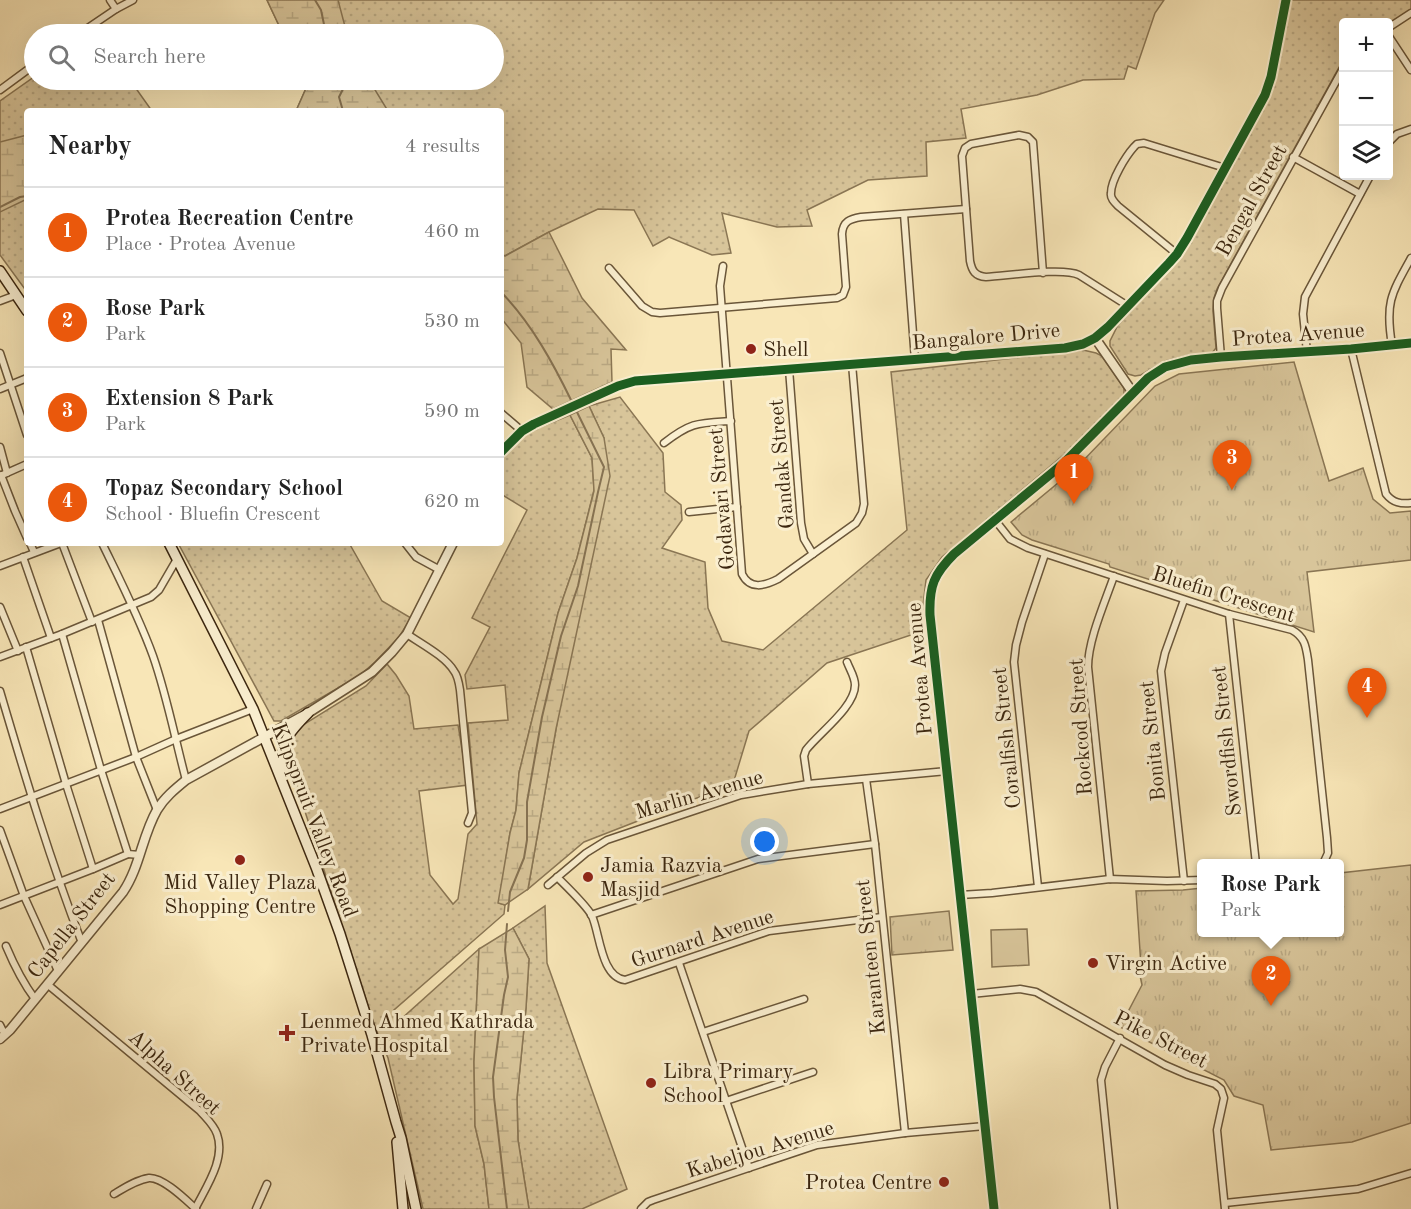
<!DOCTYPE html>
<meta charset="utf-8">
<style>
body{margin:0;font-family:"Old Standard TT",serif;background:#f2f2f2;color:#222}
.controls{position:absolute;right:18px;top:18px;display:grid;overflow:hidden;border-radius:6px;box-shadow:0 6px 24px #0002}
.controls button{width:54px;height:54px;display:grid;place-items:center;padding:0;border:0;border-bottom:2px solid #e0e0e0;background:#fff;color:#222;font:30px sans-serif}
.you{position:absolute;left:765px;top:842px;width:21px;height:21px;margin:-15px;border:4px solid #fff;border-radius:50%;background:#1a73e8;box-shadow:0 0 0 9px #1a73e833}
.badge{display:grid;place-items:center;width:39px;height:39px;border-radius:50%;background:#ea580c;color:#fff;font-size:20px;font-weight:700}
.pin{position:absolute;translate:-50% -50px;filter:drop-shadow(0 2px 3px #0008)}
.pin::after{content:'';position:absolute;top:32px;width:21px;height:18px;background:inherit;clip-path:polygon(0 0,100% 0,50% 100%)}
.popup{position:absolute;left:1197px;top:859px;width:147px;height:78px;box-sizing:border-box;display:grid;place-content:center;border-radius:6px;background:#fff;filter:drop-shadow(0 2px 4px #0005);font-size:20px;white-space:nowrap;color:#767676}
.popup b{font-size:22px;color:#222}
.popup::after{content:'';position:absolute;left:50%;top:100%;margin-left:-12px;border:12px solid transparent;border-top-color:#fff}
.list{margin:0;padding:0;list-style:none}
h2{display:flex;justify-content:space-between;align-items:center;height:78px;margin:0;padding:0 24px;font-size:26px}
h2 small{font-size:20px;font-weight:400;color:#767676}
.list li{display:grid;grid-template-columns:39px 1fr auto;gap:18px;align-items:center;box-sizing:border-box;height:90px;padding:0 24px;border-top:2px solid #e0e0e0}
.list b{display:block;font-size:22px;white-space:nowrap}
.list p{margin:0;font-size:20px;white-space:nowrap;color:#767676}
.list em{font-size:20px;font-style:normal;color:#767676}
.icon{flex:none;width:33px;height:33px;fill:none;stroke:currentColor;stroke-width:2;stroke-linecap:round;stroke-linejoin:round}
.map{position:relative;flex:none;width:1411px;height:1209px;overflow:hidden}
.search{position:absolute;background:#fff;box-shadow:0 6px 24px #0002;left:24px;top:24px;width:480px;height:66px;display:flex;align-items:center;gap:15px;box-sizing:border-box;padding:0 21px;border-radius:33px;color:#767676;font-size:22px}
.panel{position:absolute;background:#fff;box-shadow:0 6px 24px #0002;left:24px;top:108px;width:480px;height:438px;border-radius:6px}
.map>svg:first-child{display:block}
.grass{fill:url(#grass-dots);stroke:#8a7654;stroke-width:1.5}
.wetland{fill:url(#wetland-marsh);stroke:#8a7654;stroke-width:1.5}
.park{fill:url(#park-tufts);stroke:#8a7654;stroke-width:1.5}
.garden{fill:#d8c59a;stroke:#8a7654;stroke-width:1.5}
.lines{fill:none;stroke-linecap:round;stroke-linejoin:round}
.stream{stroke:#867252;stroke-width:2}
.minor-casing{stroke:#6a5639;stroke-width:9}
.tertiary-casing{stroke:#6a5639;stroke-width:11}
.secondary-casing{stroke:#3b260f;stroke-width:12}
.minor{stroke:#faefd0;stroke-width:6}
.tertiary{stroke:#faefd0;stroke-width:8}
.secondary{stroke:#faefd0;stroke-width:9}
.cycleway-casing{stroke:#faefd0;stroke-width:13}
.cycleway{stroke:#1b5e20;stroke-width:9}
.poi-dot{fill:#8f2418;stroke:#faefd0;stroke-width:2}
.labels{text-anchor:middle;stroke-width:6;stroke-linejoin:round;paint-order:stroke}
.street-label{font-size:21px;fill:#3b260f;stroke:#faefd0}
.poi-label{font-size:21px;fill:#3b260f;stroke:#faefd0;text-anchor:start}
</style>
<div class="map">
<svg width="1411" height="1209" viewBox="0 0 1411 1209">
<defs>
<pattern id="grass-dots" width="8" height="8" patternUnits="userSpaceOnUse" patternTransform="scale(1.5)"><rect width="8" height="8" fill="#d8c59a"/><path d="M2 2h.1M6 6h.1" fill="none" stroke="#baa984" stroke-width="1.8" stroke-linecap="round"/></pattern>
<pattern id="wetland-marsh" width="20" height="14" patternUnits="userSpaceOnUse" patternTransform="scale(1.5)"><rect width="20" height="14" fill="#d8c59a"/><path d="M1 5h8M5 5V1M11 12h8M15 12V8" fill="none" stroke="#baa984"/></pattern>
<pattern id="park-tufts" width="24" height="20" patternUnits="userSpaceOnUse" patternTransform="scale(1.5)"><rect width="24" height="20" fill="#d8c59a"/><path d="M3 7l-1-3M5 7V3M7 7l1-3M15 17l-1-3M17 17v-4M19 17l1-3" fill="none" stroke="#baa984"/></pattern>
</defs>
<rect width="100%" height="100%" fill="#f8e6b7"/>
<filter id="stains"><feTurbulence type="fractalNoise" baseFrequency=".00333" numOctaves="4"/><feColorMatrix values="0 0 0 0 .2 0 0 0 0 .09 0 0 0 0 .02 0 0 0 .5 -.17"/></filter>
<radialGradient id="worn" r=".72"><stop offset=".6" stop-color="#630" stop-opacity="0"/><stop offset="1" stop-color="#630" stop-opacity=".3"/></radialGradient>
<g class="grass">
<polygon points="267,0 1164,0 1155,13 1136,69 1128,66 1124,79 1083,80 1037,95 961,109 966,138 926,142 927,176 868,180 807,210 812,226 777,227 722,213 731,253 712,255 669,237 653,246 634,210 598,209 549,232 501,258 501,111 296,111 307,86 304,80 494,80 494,34 283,34"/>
<path d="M1289,0H1411V10L1389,25L1388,22H1344L1343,60L1217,289L1214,298L1213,311L1216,348L1212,353L1208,355H1189L1165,361L1141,375L1135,376L1128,374L1110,346V341L1118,325L1167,272L1183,251L1263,107C1280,74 1283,35 1289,0Z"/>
<polygon points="34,77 34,80 130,80 152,111 27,111 27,292 0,255 0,101"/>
<polygon points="1083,350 1096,353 1102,356 1124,388 1124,394 1121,401 1078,443 942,557 926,580 920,632 827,663 749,731 733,784 584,842 528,889 556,729 604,438 589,406 620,397 663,453 665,492 681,505 682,520 662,548 705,562 708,608 722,641 763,650 907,530 891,372"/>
<polygon points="570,415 592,458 594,490 577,558 558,613 519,773 516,810 510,833 499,903 505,905 504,914 394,1010 400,1020 479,949 474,1062 475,1126 484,1164 489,1209 423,1209 388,1058 375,1027 286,753 288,739 298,728 366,686 387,664 396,675 409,696 414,729 458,725 468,785 419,791 430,875 453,904 458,899 468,834 477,824 468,723 508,720 505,685 467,689 465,675 490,627 472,618 527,510 501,494 501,459 514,444 526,433"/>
<polygon points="178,543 349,543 382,601 411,618 399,637 375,662 359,676 281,721 274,721"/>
<polygon points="545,906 547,963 627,1189 582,1209 529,1209 518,1140 517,1098 526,1008 529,959 513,928"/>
</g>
<g class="wetland">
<polygon points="267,0 338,0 347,34 283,34"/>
<polygon points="304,80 369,80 388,111 296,111 307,86"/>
<polygon points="27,135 27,199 0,212 0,142"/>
<polygon points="549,232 582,298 626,350 611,349 612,382 553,409 527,387 521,343 501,318 501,253 505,256"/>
<polygon points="589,406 604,438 610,476 556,729 528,889 505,905 498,903 510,833 516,810 519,773 558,613 577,558 594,491 592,458 570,415"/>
<polygon points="513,928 529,959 526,1008 517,1098 518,1140 529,1209 489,1209 484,1164 475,1126 474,1062 479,949"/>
</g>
<g class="park">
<polygon points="1294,362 1329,481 1363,468 1373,499 1390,513 1411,511 1411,560 1307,572 1314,632 1110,567 1109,564 1032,540 1022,535 1011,522 1076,468 1155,386 1179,374"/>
<polygon points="1411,865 1411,1123 1352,1142 1271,1150 1263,1105 1234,1096 1224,1080 1120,1027 1142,985 1138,966 1141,966 1136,891 1183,890 1202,888 1202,932 1340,932 1340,873"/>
<polygon points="949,911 953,950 892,955 890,917"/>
</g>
<polygon class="garden" points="1027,929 1029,965 992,967 991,930"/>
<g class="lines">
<g class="stream">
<polyline points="315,0 321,10 326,34"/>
<polyline points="340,80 344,87 339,97 343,111"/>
<polyline points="0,207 20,197 27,196"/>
<path d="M501,292C532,324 553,363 572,402"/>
<polyline points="508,911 510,892 524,858 527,840 527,802 542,717 561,636 578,586 598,492 604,467 575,408"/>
<polyline points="507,1209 494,1097 493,1077 504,995 508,977 505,950 507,924"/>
</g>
<g class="minor-casing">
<g id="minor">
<polyline points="110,0 116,9"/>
<polyline points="1388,28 1411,13"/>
<polyline points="79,34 116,9 133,0"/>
<polyline points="1388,35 1411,70"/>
<polyline points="0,90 34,65"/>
<polyline points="1388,143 1397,134 1411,129"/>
<polyline points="1293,157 1360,194"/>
<polyline points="904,214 915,360"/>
<path d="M1177,254L1118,206C1114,202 1110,198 1111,193C1111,180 1126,156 1134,147L1137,144L1144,143L1225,168"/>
<path d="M723,266L720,286L742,574C750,590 764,586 778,579L856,523L862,513L864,504L852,364"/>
<path d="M609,268L642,306L652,312L660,313L837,298L843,295L846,287L842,234C843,221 850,219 861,217L966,209"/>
<path d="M1043,273L1033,142L1028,137L1019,135L971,144L965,148L962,156L970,261C972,271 975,276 986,277C1007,276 1063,267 1079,275L1128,306"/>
<polyline points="0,301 16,295"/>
<path d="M1392,345C1385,303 1391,294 1411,258"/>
<path d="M1351,349L1386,494C1393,503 1401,504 1411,503"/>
<polyline points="1307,352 1303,314 1305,297 1370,176"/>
<polyline points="0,353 27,435"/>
<polyline points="1221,357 1217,308 1217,301 1222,288 1344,67"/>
<polyline points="789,369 801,523 804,539 813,554"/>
<polyline points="0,389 27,378"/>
<polyline points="501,413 522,431"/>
<path d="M664,443C691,422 698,423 731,421"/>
<polyline points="0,447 7,473"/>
<polyline points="1,475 15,511 27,538"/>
<polyline points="0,476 27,464"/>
<polyline points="689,512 737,507"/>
<path d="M995,520L1010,539L1028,548L1229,614L1292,630C1305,637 1306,647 1308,660L1327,838L1328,853L1323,864"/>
<polyline points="30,543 34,552"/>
<polyline points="62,543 92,622"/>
<path d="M102,543C120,580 139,617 153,656C167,696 175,739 186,780"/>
<polyline points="405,543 416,557 440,570"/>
<polyline points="23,557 51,638"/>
<polyline points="0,566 61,543"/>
<polyline points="1184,600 1165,653 1161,671 1184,881"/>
<polyline points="0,607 18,651"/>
<polyline points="1229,614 1256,864"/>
<polyline points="98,620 136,757 157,810"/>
<polyline points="62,634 101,770 128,854 140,855"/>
<path d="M407,634C421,644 445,656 454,671C458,676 459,683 460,690L472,813L468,823"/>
<polyline points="26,647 66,784 93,869"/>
<polyline points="0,657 62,634 151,597 159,590 177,559"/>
<path d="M0,691C25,776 50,860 82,943"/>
<polyline points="866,779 875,844 905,1133"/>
<path d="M808,784L804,756L806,750C819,733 855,707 855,685C855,677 850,670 847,662"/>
<polyline points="0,809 136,757 176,739 253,709"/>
<polyline points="0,830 24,896 58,971"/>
<path d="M557,877C566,886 587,906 592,916C600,934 601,977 625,980L769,931L882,917"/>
<path d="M1110,879L1088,667C1088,640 1105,602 1114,576"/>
<polyline points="548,885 586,853 607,840 741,795 808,784 947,771"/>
<polyline points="1038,887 1014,662 1016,645 1022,622 1045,554"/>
<polyline points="960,895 992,893 1110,879 1167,881 1202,880"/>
<polyline points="0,905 93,869 128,854"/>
<polyline points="591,915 758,859 875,844"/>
<path d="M6,946C14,965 23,983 35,999"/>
<polyline points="679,963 749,1168"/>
<path d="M47,984L200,1111C206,1118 214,1125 217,1134C226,1159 206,1187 195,1209"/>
<polyline points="971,994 1020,989 1036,992 1165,1065 1188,1075 1215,1084 1221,1089 1224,1098 1217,1130 1225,1209"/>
<polyline points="0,1025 5,1035"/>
<polyline points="703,1032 804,999"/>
<polyline points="726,1101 813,1072"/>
<path d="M114,1194C124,1188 136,1180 149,1178C163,1177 186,1200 196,1209"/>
<polyline points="1225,1203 1358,1189 1411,1173"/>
<polyline points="256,1209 267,1184"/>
<polyline points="641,1209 648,1202 653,1200 817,1145 905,1133 985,1126"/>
<polyline points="1114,1209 1101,1080 1105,1067 1120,1038"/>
</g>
</g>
<g class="tertiary-casing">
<g id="tertiary">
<polyline points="1095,338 1133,393"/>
<polyline points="501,452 522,431 534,424 618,386 635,381 1065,348 1083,344 1095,338 1108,327 1169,263 1177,254 1187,238 1265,95 1271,77 1286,0"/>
<path d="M0,1039L10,1030L123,892C140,867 142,836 157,810C164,798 175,789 186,780L308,713L372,672L392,652L407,634L453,543"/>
<path d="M994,1209L930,615C929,586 934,574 954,554L1064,463L1148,378L1165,367L1191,360L1221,357L1351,349L1411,343"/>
</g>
</g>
<g class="secondary-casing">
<g id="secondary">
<polyline points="0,271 27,311"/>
<polyline points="169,543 253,709 316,867 340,934 372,1035 396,1122 401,1138 416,1209"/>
<path d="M281,773C284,739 284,737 308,713"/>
<polyline points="397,1142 403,1209"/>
</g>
</g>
<use href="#minor" class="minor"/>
<use href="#tertiary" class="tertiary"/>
<use href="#secondary" class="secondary"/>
<g class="cycleway-casing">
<g id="cycleway">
<polyline points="501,452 522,431 534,424 618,386 635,381 1065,348 1083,344 1095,338 1108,327 1169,263 1177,254 1187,238 1265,95 1271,77 1286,0"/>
<path d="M994,1209L930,615C929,586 934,574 954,554L1064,463L1148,378L1165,367L1191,360L1221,357L1351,349L1411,343"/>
</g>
</g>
<use href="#cycleway" class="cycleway"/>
</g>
<g class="poi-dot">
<circle cx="751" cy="349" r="6"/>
<circle cx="240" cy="860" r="6"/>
<circle cx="588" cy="877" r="6"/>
<circle cx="1093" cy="963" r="6"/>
<path d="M284 1024h6v6h6v6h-6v6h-6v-6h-6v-6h6z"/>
<circle cx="651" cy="1083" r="6"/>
<circle cx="944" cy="1182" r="6"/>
</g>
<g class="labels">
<g class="street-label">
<text transform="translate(1251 200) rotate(-61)" y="7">Bengal Street</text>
<text transform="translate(1298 334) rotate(-4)" y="7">Protea Avenue</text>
<text transform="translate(986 336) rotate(-5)" y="7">Bangalore Drive</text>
<text transform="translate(781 464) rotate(-95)" y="7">Gandak Street</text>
<text transform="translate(721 499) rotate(-95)" y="7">Godavari Street</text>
<text transform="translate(1224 594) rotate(17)" y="7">Bluefin Crescent</text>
<text transform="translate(919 669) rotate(-95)" y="7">Protea Avenue</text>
<text transform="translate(1080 727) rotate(-94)" y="7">Rockcod Street</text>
<text transform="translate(1006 738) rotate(-96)" y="7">Coralfish Street</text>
<text transform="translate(1152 741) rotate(-96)" y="7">Bonita Street</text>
<text transform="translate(1226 741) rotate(-96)" y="7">Swordfish Street</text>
<text transform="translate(699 794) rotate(-16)" y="7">Marlin Avenue</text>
<text transform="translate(315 820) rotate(69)" y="7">Klipspruit Valley Road</text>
<text transform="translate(71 925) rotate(-52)" y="7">Capella Street</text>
<text transform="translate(702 938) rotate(-18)" y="7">Gurnard Avenue</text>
<text transform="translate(870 957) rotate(-96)" y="7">Karanteen Street</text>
<text transform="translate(1161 1039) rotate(27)" y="7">Pike Street</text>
<text transform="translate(175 1072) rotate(42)" y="7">Alpha Street</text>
<text transform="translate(760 1149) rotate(-17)" y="7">Kabeljou Avenue</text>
</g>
<g class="poi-label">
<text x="763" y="356">Shell</text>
<text x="600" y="872">Jamia Razvia<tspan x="600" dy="24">Masjid</tspan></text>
<text x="240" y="889" text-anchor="middle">Mid Valley Plaza<tspan x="240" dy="24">Shopping Centre</tspan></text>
<text x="1105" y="970">Virgin Active</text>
<text x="300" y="1028">Lenmed Ahmed Kathrada<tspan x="300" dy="24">Private Hospital</tspan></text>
<text x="663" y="1078">Libra Primary<tspan x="663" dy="24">School</tspan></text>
<text x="932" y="1189" text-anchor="end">Protea Centre</text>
</g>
</g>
<rect width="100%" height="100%" filter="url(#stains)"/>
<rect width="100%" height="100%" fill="url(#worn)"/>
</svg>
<div class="controls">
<button>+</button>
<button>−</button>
<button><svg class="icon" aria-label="layers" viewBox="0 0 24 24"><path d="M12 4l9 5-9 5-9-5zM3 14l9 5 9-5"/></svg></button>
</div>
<div class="you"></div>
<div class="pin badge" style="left:1074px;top:504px">1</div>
<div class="pin badge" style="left:1271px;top:1006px">2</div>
<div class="popup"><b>Rose Park</b>Park</div>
<div class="pin badge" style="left:1232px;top:490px">3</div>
<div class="pin badge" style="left:1367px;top:718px">4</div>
<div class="search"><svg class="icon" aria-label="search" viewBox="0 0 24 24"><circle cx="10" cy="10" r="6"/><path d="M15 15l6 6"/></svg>Search here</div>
<section class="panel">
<h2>Nearby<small>4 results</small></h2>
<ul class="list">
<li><span class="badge">1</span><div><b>Protea Recreation Centre</b><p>Place · Protea Avenue</p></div><em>460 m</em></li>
<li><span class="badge">2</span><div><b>Rose Park</b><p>Park</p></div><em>530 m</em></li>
<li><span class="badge">3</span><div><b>Extension 8 Park</b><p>Park</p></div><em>590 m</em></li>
<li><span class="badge">4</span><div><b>Topaz Secondary School</b><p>School · Bluefin Crescent</p></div><em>620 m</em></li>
</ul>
</section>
</div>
